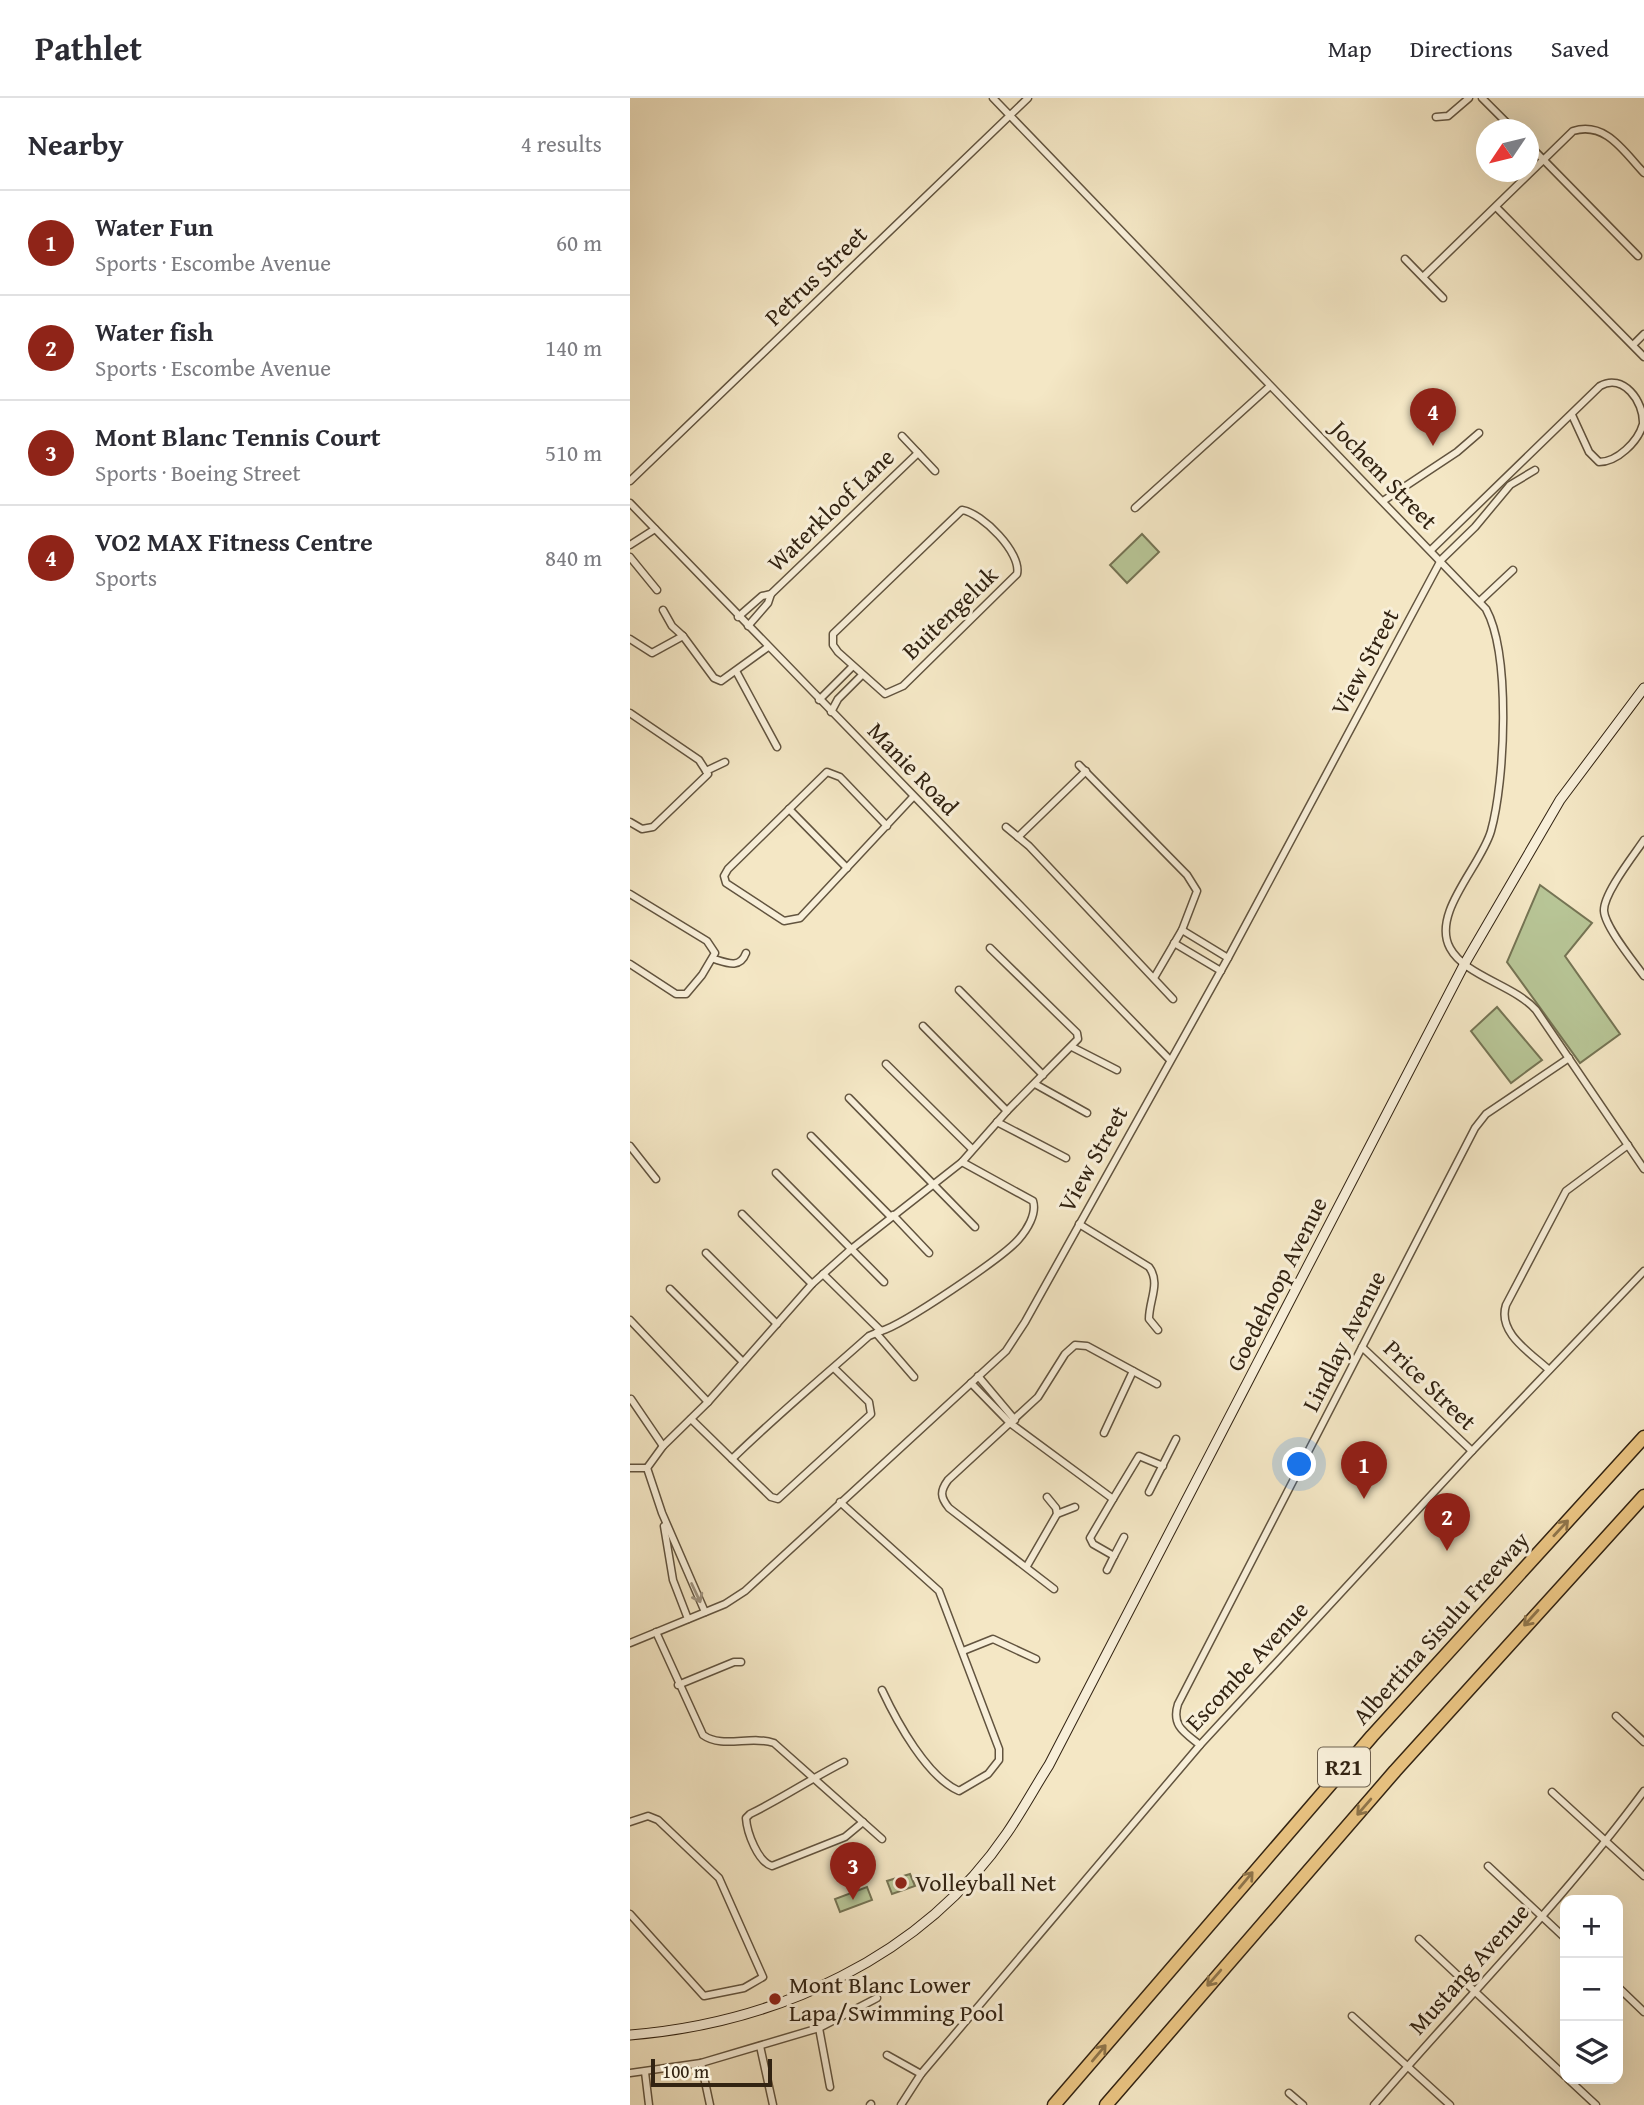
<!DOCTYPE html>
<meta charset="utf-8">
<style>
body{margin:0;font-family:"Gentium Book Plus",serif;background:#f7f7f7;color:#2b2b33}
.controls{position:absolute;right:21px;bottom:21px;display:grid;overflow:hidden;border-radius:14px;box-shadow:0 7px 28px #0002}
.controls button{width:63px;height:63px;display:grid;place-items:center;padding:0;border:0;border-bottom:2px solid #e1e1e2;background:#fff;color:#2b2b33;font:35px sans-serif}
.compass{position:absolute;left:846px;top:21px;width:63px;height:63px;border-radius:50%;background:#fff;box-shadow:0 7px 28px #0002;rotate:235deg}
.scale{position:absolute;left:21px;bottom:18px;width:121px;box-sizing:border-box;padding-left:7px;border:4px solid #322312;border-top:0;font-size:19px;line-height:24px;white-space:nowrap;color:#322312;-webkit-text-stroke:5px #f8efd9;paint-order:stroke}
.you{position:absolute;left:670px;top:1367px;width:24px;height:24px;margin:-18px;border:5px solid #fff;border-radius:50%;background:#1a73e8;box-shadow:0 0 0 10px #1a73e833}
.badge{display:grid;place-items:center;width:46px;height:46px;border-radius:50%;background:#8f2418;color:#fff;font-size:23px;font-weight:700}
.pin{position:absolute;translate:-50% -58px;filter:drop-shadow(0 2px 4px #0008)}
.pin::after{content:'';position:absolute;top:37px;width:24px;height:21px;background:inherit;clip-path:polygon(0 0,100% 0,50% 100%)}
.list{margin:0;padding:0;list-style:none}
h2{display:flex;justify-content:space-between;align-items:center;height:91px;margin:0;padding:0 28px;font-size:30px}
h2 small{font-size:23px;font-weight:400;color:#7c7c81}
.list li{display:grid;grid-template-columns:46px 1fr auto;gap:21px;align-items:center;box-sizing:border-box;height:105px;padding:0 28px;border-top:2px solid #e1e1e2}
.list b{display:block;font-size:26px;white-space:nowrap}
.list p{margin:0;font-size:23px;white-space:nowrap;color:#7c7c81}
.list em{font-size:23px;font-style:normal;color:#7c7c81}
.icon{flex:none;width:38px;height:38px;fill:none;stroke:currentColor;stroke-width:2;stroke-linecap:round;stroke-linejoin:round}
.map{position:relative;flex:none;width:1014px;height:2007px;overflow:hidden}
header{display:flex;align-items:center;gap:42px;box-sizing:border-box;height:98px;padding:0 35px;background:#fff;border-bottom:2px solid #e1e1e2}
header strong{font-size:33px}
nav{display:flex;gap:38px;margin-inline-start:auto;font-size:24px}
main{display:flex}
aside{flex:1;background:#fff}
.map>svg:first-child{display:block}
.green{fill:#b8c697;stroke:#757454;stroke-width:2}
.lines{fill:none;stroke-linecap:round;stroke-linejoin:round}
.street-casing{stroke:#62543f;stroke-width:9}
.secondary-casing{stroke:#322312;stroke-width:11}
.highway-casing{stroke:#322312;stroke-width:15}
.street{stroke:#f8efd9;stroke-width:6}
.secondary{stroke:#f8efd9;stroke-width:9}
.highway{stroke:#eac482;stroke-width:12}
.oneway{stroke:#8e744a}
.oneway2{stroke:#9f937f}
.poi-dot{fill:#8f2418;stroke:#f8efd9;stroke-width:2.5}
.labels{text-anchor:middle;stroke-width:6;stroke-linejoin:round;paint-order:stroke}
.shield{fill:#f8efd9;stroke:#6d604e;stroke-width:2}
.shield-label{font-size:23px;font-weight:bold;fill:#322312}
.street-label{font-size:24px;fill:#322312;stroke:#f8efd9}
.poi-label{font-size:24px;fill:#322312;stroke:#f8efd9;text-anchor:start}
</style>
<header>
<strong>Pathlet</strong>
<nav><a>Map</a><a>Directions</a><a>Saved</a></nav>
</header>
<main>
<aside>
<h2>Nearby<small>4 results</small></h2>
<ul class="list">
<li><span class="badge">1</span><div><b>Water Fun</b><p>Sports · Escombe Avenue</p></div><em>60 m</em></li>
<li><span class="badge">2</span><div><b>Water fish</b><p>Sports · Escombe Avenue</p></div><em>140 m</em></li>
<li><span class="badge">3</span><div><b>Mont Blanc Tennis Court</b><p>Sports · Boeing Street</p></div><em>510 m</em></li>
<li><span class="badge">4</span><div><b>VO2 MAX Fitness Centre</b><p>Sports</p></div><em>840 m</em></li>
</ul>
</aside>
<div class="map">
<svg width="1014" height="2007" viewBox="0 0 1014 2007">
<rect width="100%" height="100%" fill="#f4e7c5"/>
<filter id="stains"><feTurbulence type="fractalNoise" baseFrequency=".00286" numOctaves="4"/><feColorMatrix values="0 0 0 0 .2 0 0 0 0 .09 0 0 0 0 .02 0 0 0 .5 -.17"/></filter>
<radialGradient id="worn" r=".72"><stop offset=".6" stop-color="#630" stop-opacity="0"/><stop offset="1" stop-color="#630" stop-opacity=".3"/></radialGradient>
<g class="green">
<polygon points="512,436 529,454 497,485 480,467"/>
<polygon points="910,787 962,825 935,858 990,936 950,965 877,864"/>
<polygon points="867,909 912,962 881,985 841,933"/>
<polygon points="280,1776 285,1788 262,1796 257,1783"/>
<polygon points="237,1789 242,1802 210,1814 205,1801"/>
</g>
<g class="lines">
<g class="street-casing">
<g id="street">
<path d="M363,0L856,511C881,557 875,683 861,733C851,768 801,815 820,850C835,878 884,887 906,912L1014,1071"/>
<polyline points="852,0 884,32"/>
<polyline points="806,19 818,18 839,0"/>
<polyline points="898,46 1008,158"/>
<polyline points="867,110 1014,259"/>
<polyline points="775,161 813,200"/>
<path d="M793,179L943,33C976,23 994,54 1014,75"/>
<polyline points="1003,247 1014,236"/>
<polyline points="272,338 305,373"/>
<polyline points="0,383 398,0"/>
<polyline points="753,403 827,354 849,335"/>
<polyline points="0,405 540,962"/>
<polyline points="505,410 640,288"/>
<path d="M332,412C352,415 392,455 387,476L273,588L255,596L208,554L203,547V536Z"/>
<polyline points="0,447 25,431"/>
<path d="M801,452L970,288C993,275 1014,303 1013,326C1008,344 987,364 969,364L959,354L942,317"/>
<polyline points="0,459 27,492"/>
<polyline points="850,503 883,472"/>
<polyline points="33,512 42,528 53,538"/>
<polyline points="108,519 132,498 141,496 288,355"/>
<polyline points="118,528 138,505 141,496"/>
<polyline points="0,541 22,555 53,538 84,580 91,583 138,549"/>
<polyline points="106,573 147,649"/>
<polyline points="189,602 222,569"/>
<polyline points="201,614 208,601 232,577"/>
<polyline points="0,615 69,662 78,676 23,729 12,731 0,724"/>
<polyline points="449,667 557,777 567,793 552,832 524,880"/>
<polyline points="76,673 95,664"/>
<polyline points="159,711 217,770"/>
<polyline points="257,728 210,679 197,674 98,771 94,778 96,785 154,823 170,820 283,699"/>
<polyline points="376,729 399,748 543,901"/>
<polyline points="388,739 456,673"/>
<path d="M1014,742C1004,757 973,796 974,813C975,829 1004,864 1014,878"/>
<polyline points="0,796 77,843 85,855 72,877 56,896 46,896 0,866"/>
<polyline points="552,832 598,860"/>
<polyline points="544,845 591,873"/>
<path d="M84,861C97,865 110,871 116,855"/>
<polyline points="329,892 413,977"/>
<polyline points="293,928 377,1013"/>
<polyline points="442,949 487,972"/>
<polyline points="256,966 342,1051"/>
<polyline points="405,986 457,1015"/>
<polyline points="219,1000 345,1129"/>
<polyline points="367,1024 436,1060"/>
<polyline points="181,1038 261,1119"/>
<polyline points="0,1048 26,1081"/>
<polyline points="146,1075 254,1184"/>
<polyline points="112,1116 182,1186"/>
<polyline points="263,1117 299,1155"/>
<path d="M449,1126L519,1169C531,1185 519,1202 519,1221L528,1232"/>
<polyline points="76,1155 147,1226"/>
<path d="M193,1176L251,1233C273,1227 372,1160 388,1142C397,1132 407,1116 403,1103L332,1064"/>
<polyline points="40,1191 113,1264"/>
<polyline points="0,1222 78,1304"/>
<polyline points="246,1235 284,1279"/>
<polyline points="732,1249 842,1353"/>
<path d="M919,1272C901,1255 867,1235 876,1207L936,1093L998,1047"/>
<polyline points="348,1278 385,1322"/>
<polyline points="341,1285 380,1325 483,1401 460,1440 463,1446 484,1458 477,1472"/>
<polyline points="1,1301 33,1348"/>
<polyline points="61,1321 141,1399 148,1401 241,1316 239,1304 204,1270"/>
<polyline points="474,1335 503,1273"/>
<path d="M102,1361C146,1318 193,1279 239,1238L251,1233"/>
<polyline points="0,1370 17,1370"/>
<polyline points="17,1370 33,1348 78,1304 182,1186 220,1152 332,1064 377,1013 448,941 447,935 360,850"/>
<polyline points="17,1370 32,1415 75,1514"/>
<polyline points="519,1394 546,1341"/>
<polyline points="483,1401 509,1358 533,1368"/>
<path d="M210,1404L309,1493L369,1651V1662L358,1676L329,1693C297,1679 267,1624 252,1592"/>
<polyline points="427,1416 445,1409"/>
<polyline points="34,1428 43,1482 58,1521"/>
<polyline points="484,1458 494,1439"/>
<polyline points="397,1468 427,1416 426,1410 417,1399"/>
<path d="M424,1491L319,1410C310,1399 310,1393 318,1382L408,1299L435,1256L445,1247L457,1248L527,1286"/>
<path d="M26,1534L73,1637C92,1651 121,1637 144,1645L252,1741"/>
<polyline points="0,1545 95,1506 115,1493 376,1253 395,1224 598,860 811,462 845,429 880,387 905,372"/>
<polyline points="333,1553 363,1541 406,1561"/>
<polyline points="48,1587 104,1564 111,1564"/>
<polyline points="986,1618 1014,1644"/>
<path d="M570,1647C555,1635 541,1628 548,1606L845,1030L856,1016L939,960"/>
<path d="M214,1664C182,1680 153,1700 120,1716L116,1720C117,1735 128,1764 142,1768L215,1739L233,1724"/>
<polyline points="922,1694 1014,1778"/>
<polyline points="0,1724 18,1718 28,1722 89,1780 133,1879 114,1890 74,1898 0,1816"/>
<polyline points="858,1768 935,1840"/>
<polyline points="789,1841 935,1978"/>
<polyline points="988,1889 1014,1914"/>
<polyline points="722,1918 820,2007"/>
<polyline points="189,1930 200,1989"/>
<polyline points="130,1948 143,2007"/>
<polyline points="257,1957 291,1976"/>
<polyline points="71,1965 80,2007"/>
<polyline points="15,1974 19,2007"/>
<polyline points="0,1975 71,1965 189,1930 247,1900"/>
<polyline points="938,1981 966,2007"/>
<polyline points="659,1995 673,2007"/>
<polyline points="240,2007 241,2006"/>
<polyline points="271,2007 291,1976 570,1647 842,1353 1014,1173"/>
<path d="M744,2007C834,1902 932,1804 1014,1693"/>
</g>
</g>
<g class="secondary-casing">
<path id="secondary" d="M0,1937C146,1925 292,1860 377,1735C392,1713 405,1689 419,1667L835,865L930,702L1014,590"/>
</g>
<g class="highway-casing">
<g id="highway">
<polyline points="424,2007 742,1638 1014,1339"/>
<polyline points="476,2007 765,1673 1014,1398"/>
</g>
</g>
<use href="#street" class="street"/>
<use href="#secondary" class="secondary"/>
<use href="#highway" class="highway"/>
</g>
<defs><path id="oneway-shaft" d="M-6 0H5M1.5-3L5.5 0L1.5 3" fill="none" stroke-width="1.6" stroke-linecap="round" stroke-linejoin="round" transform="scale(1.75)"/></defs>
<g class="oneway">
<use href="#oneway-shaft" transform="translate(931 1430) rotate(-47)"/>
<use href="#oneway-shaft" transform="translate(901 1520) rotate(132)"/>
<use href="#oneway-shaft" transform="translate(734 1709) rotate(131)"/>
<use href="#oneway-shaft" transform="translate(616 1782) rotate(-50)"/>
<use href="#oneway-shaft" transform="translate(584 1880) rotate(131)"/>
<use href="#oneway-shaft" transform="translate(469 1955) rotate(-50)"/>
</g>
<use class="oneway2" href="#oneway-shaft" transform="translate(66 1495) rotate(65)"/>
<g class="poi-dot">
<circle cx="271" cy="1785" r="7"/>
<circle cx="145" cy="1901" r="7"/>
</g>
<g class="labels">
<rect class="shield" x="688" y="1649.5" width="52" height="39" rx="5"/>
<g class="shield-label">
<text x="714" y="1677">R21</text>
</g>
<g class="street-label">
<text transform="translate(186 178) rotate(-44)" y="8">Petrus Street</text>
<text transform="translate(754 377) rotate(46)" y="8">Jochem Street</text>
<text transform="translate(201 412) rotate(-44)" y="8">Waterkloof Lane</text>
<text transform="translate(320 515) rotate(-44)" y="8">Buitengeluk</text>
<text transform="translate(735 564) rotate(-62)" y="8">View Street</text>
<text transform="translate(283 671) rotate(46)" y="8">Manie Road</text>
<text transform="translate(463 1061) rotate(-61)" y="8">View Street</text>
<text transform="translate(647 1186) rotate(-63)" y="8">Goedehoop Avenue</text>
<text transform="translate(714 1243) rotate(-63)" y="8">Lindlay Avenue</text>
<text transform="translate(800 1287) rotate(44)" y="8">Price Street</text>
<text transform="translate(811 1530) rotate(-48)" y="8">Albertina Sisulu Freeway</text>
<text transform="translate(617 1568) rotate(-47)" y="8">Escombe Avenue</text>
<text transform="translate(839 1871) rotate(-48)" y="8">Mustang Avenue</text>
</g>
<g class="poi-label">
<text x="285" y="1793">Volleyball Net</text>
<text x="159" y="1895">Mont Blanc Lower<tspan x="159" dy="28">Lapa/Swimming Pool</tspan></text>
</g>
</g>
<rect width="100%" height="100%" filter="url(#stains)"/>
<rect width="100%" height="100%" fill="url(#worn)"/>
</svg>
<div class="controls">
<button>+</button>
<button>−</button>
<button><svg class="icon" aria-label="layers" viewBox="0 0 24 24"><path d="M12 4l9 5-9 5-9-5zM3 14l9 5 9-5"/></svg></button>
</div>
<svg class="compass" viewBox="-18 -18 36 36"><path d="M0-13l5 13h-10z" fill="#e53935"/><path d="M0 13l5-13h-10z" fill="#7c7c81"/></svg>
<div class="scale">100 m</div>
<div class="you"></div>
<div class="pin badge" style="left:734px;top:1401px">1</div>
<div class="pin badge" style="left:817px;top:1453px">2</div>
<div class="pin badge" style="left:223px;top:1802px">3</div>
<div class="pin badge" style="left:803px;top:348px">4</div>
</div>
</main>
